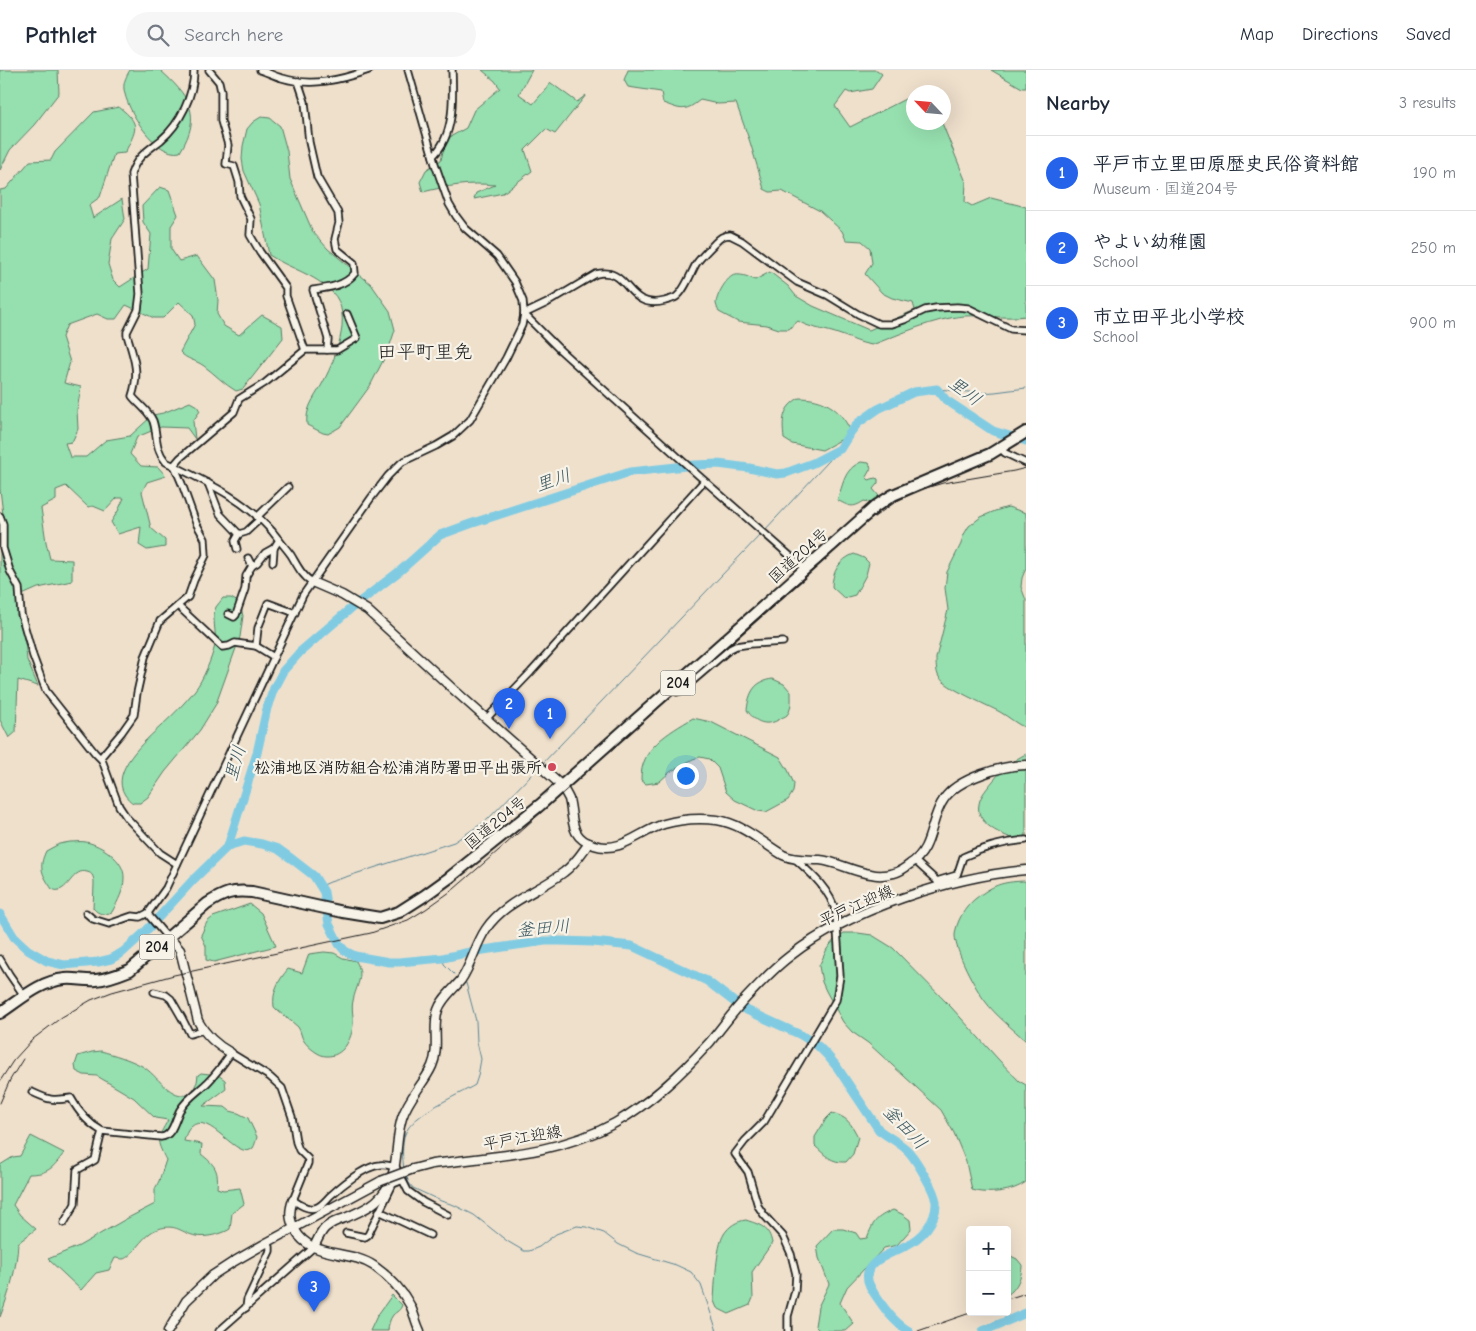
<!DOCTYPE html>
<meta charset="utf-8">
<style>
body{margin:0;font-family:"Comic Neue","Klee One",sans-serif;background:#f6f6f7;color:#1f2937}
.controls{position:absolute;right:15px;bottom:15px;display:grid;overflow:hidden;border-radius:5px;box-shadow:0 5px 20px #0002}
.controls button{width:45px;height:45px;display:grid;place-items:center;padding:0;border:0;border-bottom:1px solid #e0e1e3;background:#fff;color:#1f2937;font:25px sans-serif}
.compass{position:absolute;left:906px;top:15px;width:45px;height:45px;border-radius:50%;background:#fff;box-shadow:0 5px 20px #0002;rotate:296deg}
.you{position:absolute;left:685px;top:705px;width:18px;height:18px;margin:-12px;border:4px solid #fff;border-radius:50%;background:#1a73e8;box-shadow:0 0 0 8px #1a73e833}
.badge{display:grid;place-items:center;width:32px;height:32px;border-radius:50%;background:#2563eb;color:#fff;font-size:16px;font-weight:700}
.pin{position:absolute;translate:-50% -41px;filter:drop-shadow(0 1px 2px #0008)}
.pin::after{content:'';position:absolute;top:26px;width:18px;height:15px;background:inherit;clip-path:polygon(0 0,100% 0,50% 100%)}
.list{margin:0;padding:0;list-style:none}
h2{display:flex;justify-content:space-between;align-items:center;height:65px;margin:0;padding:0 20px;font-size:21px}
h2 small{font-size:16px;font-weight:400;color:#747a83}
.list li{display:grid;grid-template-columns:32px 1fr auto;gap:15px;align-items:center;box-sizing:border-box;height:75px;padding:0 20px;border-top:1px solid #e0e1e3}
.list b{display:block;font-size:19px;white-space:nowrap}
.list p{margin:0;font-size:16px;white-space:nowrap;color:#747a83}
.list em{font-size:16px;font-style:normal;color:#747a83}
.icon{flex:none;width:28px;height:28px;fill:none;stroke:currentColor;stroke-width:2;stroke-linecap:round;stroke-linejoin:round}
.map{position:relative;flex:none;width:1026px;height:1261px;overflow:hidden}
header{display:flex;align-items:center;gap:30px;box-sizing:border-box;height:70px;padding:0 25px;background:#fff;border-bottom:1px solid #e0e1e3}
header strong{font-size:24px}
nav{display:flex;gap:28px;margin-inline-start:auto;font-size:18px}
.search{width:350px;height:45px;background:#f6f6f7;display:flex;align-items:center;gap:12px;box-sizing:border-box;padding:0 18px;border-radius:28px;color:#747a83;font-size:19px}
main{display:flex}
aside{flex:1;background:#fff}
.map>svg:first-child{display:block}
.green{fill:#96dfaf;stroke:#597e66}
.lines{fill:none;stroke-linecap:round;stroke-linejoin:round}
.stream{stroke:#598593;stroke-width:1}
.river{stroke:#81cbe2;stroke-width:9}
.street-casing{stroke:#1c1c1c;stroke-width:9}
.secondary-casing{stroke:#1c1c1c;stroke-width:11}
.highway-casing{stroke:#1c1c1c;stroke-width:14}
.street{stroke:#f7f3e8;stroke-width:5.5}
.secondary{stroke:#f7f3e8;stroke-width:8}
.highway{stroke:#f7f3e8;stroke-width:10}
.rail{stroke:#1c1c1c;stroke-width:1}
.secondary-bridge-casing{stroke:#1c1c1c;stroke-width:11;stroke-linecap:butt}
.secondary-bridge{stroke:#f7f3e8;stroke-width:8}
.poi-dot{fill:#d1495b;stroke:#f7f3e8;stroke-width:2}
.labels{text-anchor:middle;stroke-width:4.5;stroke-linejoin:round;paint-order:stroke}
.shield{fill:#f7f3e8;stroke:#5e5c59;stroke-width:1}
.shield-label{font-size:15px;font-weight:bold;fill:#1c1c1c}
.street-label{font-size:16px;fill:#1c1c1c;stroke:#f7f3e8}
.poi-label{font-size:16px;font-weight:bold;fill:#1c1c1c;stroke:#f7f3e8;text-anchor:end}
.water-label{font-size:18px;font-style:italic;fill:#3f5961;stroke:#f7f3e8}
.quarter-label{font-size:19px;fill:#1c1c1c;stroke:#f7f3e8}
</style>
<header>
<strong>Pathlet</strong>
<div class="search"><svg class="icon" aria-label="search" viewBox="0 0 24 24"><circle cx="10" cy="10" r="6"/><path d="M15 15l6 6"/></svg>Search here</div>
<nav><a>Map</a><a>Directions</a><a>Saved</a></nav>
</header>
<main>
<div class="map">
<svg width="1026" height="1261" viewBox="0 0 1026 1261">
<rect width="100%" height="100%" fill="#efe0cc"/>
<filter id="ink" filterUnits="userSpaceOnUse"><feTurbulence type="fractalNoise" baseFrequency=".02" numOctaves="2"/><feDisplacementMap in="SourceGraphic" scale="10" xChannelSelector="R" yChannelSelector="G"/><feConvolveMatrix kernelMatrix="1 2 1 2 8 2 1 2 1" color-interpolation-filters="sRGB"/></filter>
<g filter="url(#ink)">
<g class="green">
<polygon points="0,0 58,0 59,23 34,55 10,80 0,100"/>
<path d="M130,0H160C189,26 203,44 180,82C156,88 126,39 124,19C123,12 127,5 130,0Z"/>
<path d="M482,0H532L519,24L533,34L551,13L577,32L586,25L555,64L546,59L525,80L532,101L503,123L474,129L476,123L495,115C470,112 447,116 423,122L420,112L426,100L441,90L444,77L450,67L466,58L474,40L500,18L495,11Z"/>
<path d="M628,0H877L882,4L872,19L850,23L846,21L835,36L850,57L913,25L914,52L942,53L966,112L965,132L972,136L991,128L1026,137V246C1005,249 985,245 964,246C932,249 901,264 872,275C859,273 853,269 841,265C826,259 811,259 798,251L789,259H779L767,255L738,252L719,242C718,240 717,237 716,234C716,226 727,206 735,205C742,204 749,207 755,210L770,202L788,216L796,226L813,236L869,260L915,240L913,233L892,228L882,223L865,204L872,193L870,178L862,171L846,170L842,161L820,141L782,121L770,122L764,119L750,72L736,33L718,34L700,30C684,43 680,39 663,33L661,22L628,17L624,10Z"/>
<polygon points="991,0 1026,0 1026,18 1022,18"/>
<path d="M119,37C142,55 136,59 125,83L114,84L100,127L89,135L93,148L122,129L125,149L112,169L108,194L113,210L120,217L148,199L151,164L143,152L142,136L160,117L169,120L178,145L171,156V179L179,191L197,186L215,210L218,230L217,244L224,256L239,265L262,245L282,256L283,268L243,319L236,321C224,314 215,304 204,296C196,290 187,290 180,282L195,254L193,245L179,232L163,248H154L126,235L116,249H108L97,244L67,255L62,267L70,292L64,313L81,317L77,340L78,359L72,372L65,373L70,387H86L106,370L130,366L153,345L163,343L190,332L197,336L200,341L193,351L195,369L187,358L161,357L137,367L130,384L141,396L158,397L166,406L147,412L142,422L151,458L165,470V477L147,480L139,475L141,457L118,464L111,452L118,441L124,428H117L105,441L93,436L88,437L66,416L56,420V430L41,438L46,472L50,489L72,490V511L38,518L20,526L27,590L38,616L18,610L16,662L9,668L0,650V463L5,461L0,419V120L6,119L30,91L51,90L55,82L94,42Z"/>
<path d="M261,47L270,48L280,56L287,81L290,109L313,162L328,179L371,214L390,241L395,260L388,281L370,316L340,357L328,364L323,363L307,355C305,339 314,328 321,316C334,293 355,244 332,222C313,203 290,199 269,185L259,134L244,101L242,89L243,76L247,59L253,52Z"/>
<path d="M799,328C823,328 840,338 850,360L846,367L822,380L792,374L784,369C782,350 782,338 799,328Z"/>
<path d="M861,392L869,393L871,398L866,407L869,410L875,408L878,409V413L873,419L879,426L872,433L864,431C852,439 849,436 837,430C844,414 843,400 861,392Z"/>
<path d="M1008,437L1026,443V498L1022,508L1021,517L1026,530V658C1016,654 1009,647 1000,642C987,635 946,618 939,607C936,602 936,594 936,588L948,540L945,518L947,502L961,474L963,466L969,456L981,447L995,441Z"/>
<path d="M854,484L864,488L869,493L866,505L855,525L844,528L832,517C832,502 840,489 854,484Z"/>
<path d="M223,528H231L240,533L243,546L240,567L216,634L200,660L165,702L148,727L140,733H133C130,731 127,728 125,725C109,701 146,670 161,656C173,645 185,633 195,620C203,610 212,588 215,575C217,563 211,546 216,537C218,534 221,531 223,528Z"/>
<path d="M773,609L784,614L791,622C791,630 792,639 787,645C785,647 782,647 780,649C767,657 755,653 747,640C749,623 754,611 773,609Z"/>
<path d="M693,648L711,652L780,687L788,700L794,714L793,722L788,730L766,742L758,741L735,730L726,722L718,698L709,689L700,687L693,689L670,702L659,712L646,714L641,710C640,678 668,663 693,648Z"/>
<path d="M1026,684V772C1010,769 974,756 979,734C980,726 988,717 993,711C1002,700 1013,690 1026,684Z"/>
<path d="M70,772C75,772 81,771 86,772C101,775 125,790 124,808C124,820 118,831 112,842C104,845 99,845 93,838C93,830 94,822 94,814C94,808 93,803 87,802C74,798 70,817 59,820C56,821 55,820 52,819C42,804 38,798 46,781L59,774Z"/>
<path d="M1024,811L1026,812V971C1012,958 996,946 985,931C975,918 955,881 955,865C956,852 965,837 975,829C993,815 1001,812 1024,811Z"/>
<polygon points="250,834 261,843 276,876 214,892 206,890 206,876 201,865 207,852 213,847"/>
<path d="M844,863H858L872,865L893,878L951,937L998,989L1019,1011L1026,1015V1112C1013,1122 988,1125 972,1120L966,1092L954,1063L941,1040L868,973L852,962L843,952L826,921L822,912L819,896L827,879L834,870Z"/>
<path d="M324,882L334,883L343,888L356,891C365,907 356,915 353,931C351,939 354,947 353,954C352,969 343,987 326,986C319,986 308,977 304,971C301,967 301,961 298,957C291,950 281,945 274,937C272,922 278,911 288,899L302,903L309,884Z"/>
<path d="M101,981C115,985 129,989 142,996C158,1005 170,1031 191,1024L197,1012L198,1005L201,1003L218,1005L225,1010L226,1019L203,1036L225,1037L230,1041L238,1043L248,1048L257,1067C256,1070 255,1075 253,1078C238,1093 209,1039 191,1057C187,1060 185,1067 184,1071L202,1074L201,1084C215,1095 219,1100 217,1118L223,1120L240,1118L244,1134L232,1143L230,1159C223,1164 205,1168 196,1166C181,1163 177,1153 158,1159C143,1163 132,1188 123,1189C122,1189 116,1188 115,1188L109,1200L96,1203L81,1220L48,1189L79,1176L126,1149L155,1134V1119L159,1111L166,1090C155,1068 157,1070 168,1050L155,1048L134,1028L97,1006L84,1005L76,1001L75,995L78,986L92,982Z"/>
<path d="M832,1043C847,1047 851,1053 858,1067L853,1084L846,1092C831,1093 825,1085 815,1076V1067L826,1049Z"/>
<path d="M31,1066L64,1083C53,1098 48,1104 29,1104L13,1135L20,1145L36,1159L18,1173C17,1198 9,1224 0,1247V1095L13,1087L20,1086Z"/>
<path d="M893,1140L902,1144L910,1150L911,1159L897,1175L884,1178L847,1217L840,1233L854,1254L846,1261H820L815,1256L818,1237L829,1214L819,1188L817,1176L833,1159H843L856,1163L860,1169L867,1168C874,1151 875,1148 893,1140Z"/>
<path d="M746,1150C761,1155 769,1157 772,1173L752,1202L753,1228L750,1235L729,1244L717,1238L714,1231C715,1215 716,1177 724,1164C729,1156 737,1151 746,1150Z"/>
<path d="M1007,1184L1017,1189L1022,1195C1022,1206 1017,1219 1007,1225Z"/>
<path d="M392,1225L402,1235C400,1241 397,1241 393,1245C390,1249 388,1255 388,1261H370L377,1246Z"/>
</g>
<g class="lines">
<g class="stream">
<polyline points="937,319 979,323 995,322 1026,318"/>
<polyline points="764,461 840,379"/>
<polyline points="542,694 761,464"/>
<polyline points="321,816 330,812 454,772 487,750 537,699"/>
<polyline points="443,888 444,894 454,904"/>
<path d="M404,1099C402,1088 402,1074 405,1064C413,1043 457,1026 475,1015L478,1006L481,989L477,972L476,951L466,913"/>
<polyline points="406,1105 409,1113 413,1118 441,1131 454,1135 474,1145 507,1171 524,1181 529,1181 539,1177 556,1164 577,1156 586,1157 604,1163 618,1174 636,1183 676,1195 691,1202 701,1215 717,1261"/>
</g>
<g class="river">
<polyline points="228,776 257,683 267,638 274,618 283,601 300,582 349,540 401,500 440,465 470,454 630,402 695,395 718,394 749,398 777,404 786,403 813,393 840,379 850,363 858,353 878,339 914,322 937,319 946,330 993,361 1026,371"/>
<path d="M0,844L14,867L28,880L47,891L64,895L98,892L111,889L123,882L146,861L193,810L228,776L244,771L262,774L278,779L292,789L314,806L324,822L329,854L339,874L345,881L355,886L389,892H399L443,888L470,882L545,871H560L593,872L632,876L707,911L742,938L801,965L818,976L827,985L837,997L879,1060C889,1068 901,1073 909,1082C916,1090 921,1099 926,1108C930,1115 935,1124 936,1132C937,1152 921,1168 905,1176C893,1183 873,1188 868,1202C865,1211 873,1222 878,1229C886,1241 896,1254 909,1261"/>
<polyline points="983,1261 1026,1243"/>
</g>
<g class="street-casing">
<g id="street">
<path d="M194,0C194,25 180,54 161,70C147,81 137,86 131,104L140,224L138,240L127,262V265C134,288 140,302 132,326C138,334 149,341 153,351C158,366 154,378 166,392C204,411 243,428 272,461C278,469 285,477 291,485C297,495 302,506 312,512"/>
<polyline points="209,0 219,12 221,21 221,51 228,75 226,94 234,96 239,112 240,126 251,149 250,165 260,182 286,218 286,226 305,280"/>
<path d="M260,0C267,2 274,6 282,8C312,17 340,10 369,0"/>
<path d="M298,11L305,32L309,72L317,107L338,143L339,153L335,169L337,179L354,193L355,203C345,216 328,218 313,220L328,269L327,280"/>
<path d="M433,86C455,65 453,28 452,0"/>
<path d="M524,244L547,233L596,204C631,196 625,241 665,231C668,230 673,229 676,227C684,222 691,203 696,194C701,187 707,181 714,174C719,169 722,165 730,165L742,171L797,212L827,225L858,244L879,254H892L904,250L925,240L936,238L957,237L968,238L1011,259L1026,260"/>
<polyline points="524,244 560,280 698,405 805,499"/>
<polyline points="1001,379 1005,383 1026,393"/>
<polyline points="174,395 180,388 234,342 239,329 265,313 305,280 337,280 357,268 347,244"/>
<polyline points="208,413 220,444 239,464 246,462 260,449"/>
<polyline points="0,446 3,454 3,478 10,501 19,518 21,544 33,586 46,621 95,683 102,690 119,736 127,748 160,783 177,794"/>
<polyline points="257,447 288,417"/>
<polyline points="237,479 235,471 239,464"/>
<polyline points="248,488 252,496 257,493 265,483 274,478"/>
<polyline points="273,492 274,478 279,470"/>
<polyline points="178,536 222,577 229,576 235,573 256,576"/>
<polyline points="228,544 234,547 236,545 245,519 246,506 252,496"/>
<polyline points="274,587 256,576 258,558 268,533 295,543"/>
<polyline points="671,618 677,622 681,621 730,579 736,576 750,574 783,572"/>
<polyline points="486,649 531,602 704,411"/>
<polyline points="102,690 101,687 122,662 134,645 137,623 145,587 160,551 188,527 194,510 206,485 205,469 196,453 182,414 174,395"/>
<polyline points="915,791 937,811 938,814"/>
<path d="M937,811L957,805L963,787C984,777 1003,772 1026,770"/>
<polyline points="86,843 93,849 109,854 132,846 140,847 148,843"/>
<polyline points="169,867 166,866 150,847 148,843 166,818 303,525 371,428 388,406 402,392 436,376 453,366 470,350 506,288 522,255 524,244 523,231 515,212 497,186 465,158 456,146 449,134 435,94 408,0"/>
<polyline points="0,889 9,904 25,927"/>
<polyline points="154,922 166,925 171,929 182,948 190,964 203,960"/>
<path d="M32,1022C49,1030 52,1031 71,1028C78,1041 89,1054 102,1061L161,1067C173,1066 175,1049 180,1040C187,1028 199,1021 208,1012C217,1003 224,993 231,983L270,1007L282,1018L292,1047L296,1072L299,1080L308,1089V1093L293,1130C299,1134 307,1140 315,1138C321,1137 326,1130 330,1126C341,1116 365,1096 380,1095C385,1094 391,1096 396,1097L408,1121L423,1132L448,1145"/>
<polyline points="379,1141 430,1165"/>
<polyline points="64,1153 75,1134 77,1100 95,1090 102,1061"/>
<polyline points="346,1163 365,1167 368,1165 393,1114 403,1110"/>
<polyline points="246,1238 247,1230 270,1181 270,1177 268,1172"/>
<polyline points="219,1261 314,1177"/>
<path d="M788,1261V1246L795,1221L796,1204L791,1184L783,1166L764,1145L758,1136L748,1102L735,1084L745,1071L764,1052L836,930L840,906L836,843C831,821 812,804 795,789"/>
</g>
</g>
<g class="secondary-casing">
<g id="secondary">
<path d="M312,512L342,525L367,540L453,619L562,716C564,720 567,725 569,729C574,749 569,768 594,775C621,784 640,761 664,754C681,749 700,748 717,750C743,754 761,772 783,785C795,791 808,789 820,790C838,792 853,802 871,804C878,806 887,805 894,803C900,802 905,798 910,794C934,779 929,750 944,729C958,708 1002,696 1026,695"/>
<path d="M169,867L180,880L198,951C206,966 216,975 231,983"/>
<path d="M413,1099L432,1094C494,1086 559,1084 615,1053C652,1032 682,1003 710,972C722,957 733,942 746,928C760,913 774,898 790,886C850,839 951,807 1026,800"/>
<path d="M293,1130C289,1141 289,1149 295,1160C311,1189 349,1179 374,1196C388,1206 402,1220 410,1235C414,1243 416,1253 420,1261"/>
<path d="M314,1177C317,1171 320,1163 325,1158C331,1153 338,1150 345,1148C364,1140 380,1133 389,1114C399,1093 395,1070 402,1048C408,1028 424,1014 432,996C440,978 432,958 438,940C442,928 453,920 461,910C472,894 475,875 486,859C505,831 538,822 564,802C575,794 581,784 589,773"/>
<polyline points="168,1261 186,1231 213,1205 233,1192 268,1172 381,1111"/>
</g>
</g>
<g class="highway-casing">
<path id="highway" d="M0,943C20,930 40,911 65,909C75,908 86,911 96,910C108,909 120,904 130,900L207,834C224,823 232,820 252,822L343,842L380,848L399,842L424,826L449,808L540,735L876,436L893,425L990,384L1026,362"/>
</g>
<use href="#street" class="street"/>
<use href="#secondary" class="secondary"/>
<use href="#highway" class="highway"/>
<g class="rail">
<polyline points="0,1011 13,991 33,969 62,947 91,930 112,922 174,905 371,863 408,850 426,839 454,819 506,774 780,528 866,453 884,440 897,431 919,420 943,413 1014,401 1026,398"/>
<polyline points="0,1033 10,1010 23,989"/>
<polyline points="1007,1229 1026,1223"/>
<polyline points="918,1261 973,1242"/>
</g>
<g class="secondary-bridge-casing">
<polyline id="secondary-bridge" points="381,1111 413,1099"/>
</g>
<use href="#secondary-bridge" class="secondary-bridge"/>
</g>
</g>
<circle class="poi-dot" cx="552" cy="697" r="5"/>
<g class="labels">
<g class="shield">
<rect x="660.5" y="600.5" width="35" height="25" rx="4"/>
<rect x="139.5" y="864.5" width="35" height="25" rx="4"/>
</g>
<g class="shield-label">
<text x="678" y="618">204</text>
<text x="157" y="882">204</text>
</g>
<g class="street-label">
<text transform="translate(798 485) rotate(-42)" y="6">国道204号</text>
<text transform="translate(495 752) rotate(-39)" y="6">国道204号</text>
<text transform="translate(856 835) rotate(-24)" y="6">平戸江迎線</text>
<text transform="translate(522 1067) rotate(-10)" y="6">平戸江迎線</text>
</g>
<g class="poi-label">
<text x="542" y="703">松浦地区消防組合松浦消防署田平出張所</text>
</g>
<g class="water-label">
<text transform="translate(965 321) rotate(37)" y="6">里川</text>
<text transform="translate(553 410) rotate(-19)" y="6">里川</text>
<text transform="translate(235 693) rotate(-74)" y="6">里川</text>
<text transform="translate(543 858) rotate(-5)" y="6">釜田川</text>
<text transform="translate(905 1057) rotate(46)" y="6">釜田川</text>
</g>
<g class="quarter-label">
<text x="425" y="288">田平町里免</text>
</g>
</g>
</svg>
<div class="controls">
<button>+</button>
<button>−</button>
</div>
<svg class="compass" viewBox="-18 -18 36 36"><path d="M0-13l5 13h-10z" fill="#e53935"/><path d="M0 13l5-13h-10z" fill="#747a83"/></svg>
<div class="you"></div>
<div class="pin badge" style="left:550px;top:669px">1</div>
<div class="pin badge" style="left:509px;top:659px">2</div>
<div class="pin badge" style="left:314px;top:1242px">3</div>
</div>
<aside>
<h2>Nearby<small>3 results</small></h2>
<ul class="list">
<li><span class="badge">1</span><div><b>平戸市立里田原歴史民俗資料館</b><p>Museum · 国道204号</p></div><em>190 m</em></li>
<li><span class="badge">2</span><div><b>やよい幼稚園</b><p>School</p></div><em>250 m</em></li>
<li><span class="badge">3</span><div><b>市立田平北小学校</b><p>School</p></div><em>900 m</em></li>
</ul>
</aside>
</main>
